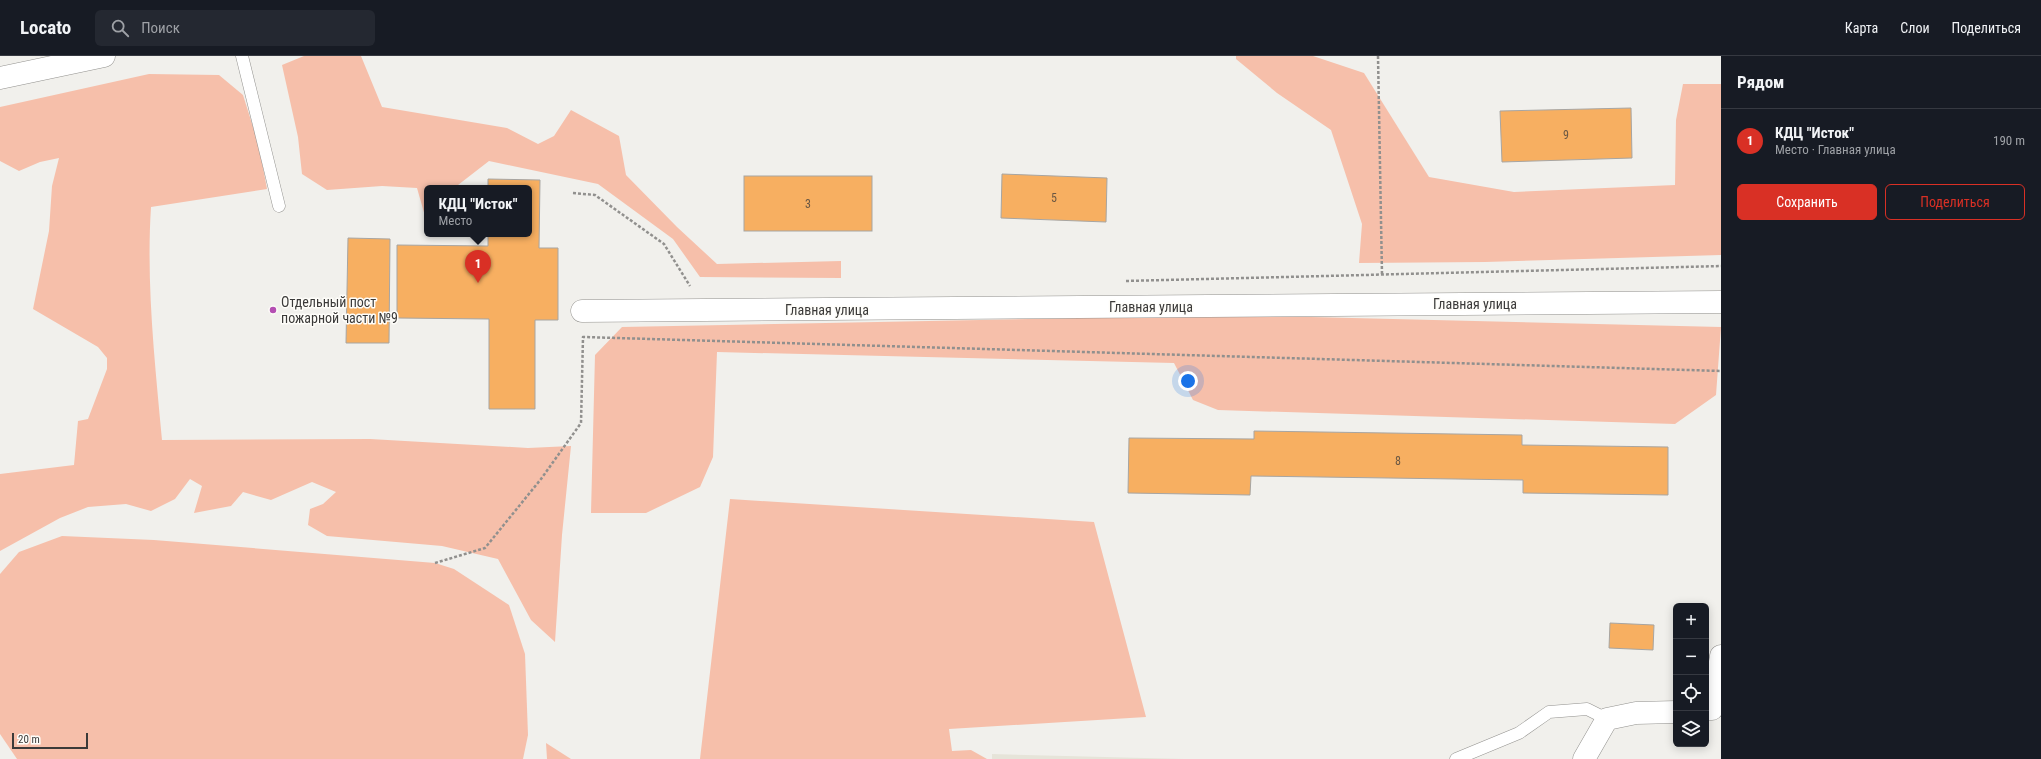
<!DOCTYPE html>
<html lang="ru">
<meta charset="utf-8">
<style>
body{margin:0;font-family:"Roboto Condensed",sans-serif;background:#242831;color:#f1f3f6}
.controls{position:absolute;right:12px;bottom:12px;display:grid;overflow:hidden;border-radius:6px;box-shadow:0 2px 10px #0003}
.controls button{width:36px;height:36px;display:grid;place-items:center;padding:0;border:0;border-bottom:1px solid #363941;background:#171b24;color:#f1f3f6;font:20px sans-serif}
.scale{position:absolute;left:12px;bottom:10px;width:76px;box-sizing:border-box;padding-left:4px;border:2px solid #3b3a39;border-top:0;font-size:11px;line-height:14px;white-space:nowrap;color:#3b3a39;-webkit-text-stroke:3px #fefdf9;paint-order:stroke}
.you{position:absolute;left:1188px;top:325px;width:14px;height:14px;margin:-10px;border:3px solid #fff;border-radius:50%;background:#1a73e8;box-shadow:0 0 0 6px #1a73e833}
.badge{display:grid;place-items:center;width:26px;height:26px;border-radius:50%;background:#d93025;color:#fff;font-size:13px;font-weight:700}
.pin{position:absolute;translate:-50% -33px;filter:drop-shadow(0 1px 2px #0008)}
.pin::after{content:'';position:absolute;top:21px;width:14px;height:12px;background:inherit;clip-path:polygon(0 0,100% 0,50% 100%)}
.popup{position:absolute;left:424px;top:129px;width:108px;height:52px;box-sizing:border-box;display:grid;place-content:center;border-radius:6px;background:#171b24;filter:drop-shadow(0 1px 3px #0005);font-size:13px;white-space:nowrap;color:#9ea1a6}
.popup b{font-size:15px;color:#f1f3f6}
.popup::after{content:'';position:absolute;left:50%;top:100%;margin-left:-8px;border:8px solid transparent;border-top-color:#171b24}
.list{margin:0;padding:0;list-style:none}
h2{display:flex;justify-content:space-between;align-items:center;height:52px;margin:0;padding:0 16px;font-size:17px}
h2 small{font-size:13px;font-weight:400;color:#9ea1a6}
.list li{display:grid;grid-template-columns:26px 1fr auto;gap:12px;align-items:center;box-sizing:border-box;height:64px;padding:0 16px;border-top:1px solid #363941}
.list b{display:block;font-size:15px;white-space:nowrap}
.list p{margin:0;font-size:13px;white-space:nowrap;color:#9ea1a6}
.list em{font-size:13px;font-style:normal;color:#9ea1a6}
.actions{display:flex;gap:8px;padding:12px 16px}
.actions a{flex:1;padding:9px 0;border:1px solid #d93025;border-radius:6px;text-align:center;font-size:14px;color:#d93025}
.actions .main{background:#d93025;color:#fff}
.icon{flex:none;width:22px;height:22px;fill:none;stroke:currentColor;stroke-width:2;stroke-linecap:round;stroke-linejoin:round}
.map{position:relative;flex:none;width:1721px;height:703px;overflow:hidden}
header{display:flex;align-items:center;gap:24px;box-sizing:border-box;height:56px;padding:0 20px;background:#171b24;border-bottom:1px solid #363941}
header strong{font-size:19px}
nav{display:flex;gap:22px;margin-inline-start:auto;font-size:14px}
.search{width:280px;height:36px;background:#242831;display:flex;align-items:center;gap:10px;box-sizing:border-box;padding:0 14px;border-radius:6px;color:#9ea1a6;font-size:15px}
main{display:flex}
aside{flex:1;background:#171b24}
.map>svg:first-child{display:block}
.built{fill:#e6e4d9}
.green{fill:#f6bfaa}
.building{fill:#f7af61;stroke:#a7a5a2}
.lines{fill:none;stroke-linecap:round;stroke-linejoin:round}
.service-casing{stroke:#92918e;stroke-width:13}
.minor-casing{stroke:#92918e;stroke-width:23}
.tertiary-casing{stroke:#92918e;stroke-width:23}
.path{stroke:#91908e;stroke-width:2.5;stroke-dasharray:3 2;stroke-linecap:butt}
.service{stroke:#fff;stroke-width:12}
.minor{stroke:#fff;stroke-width:22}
.tertiary{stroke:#fff;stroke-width:22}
.poi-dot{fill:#b44eb2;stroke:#fefdf9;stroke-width:1.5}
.labels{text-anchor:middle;stroke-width:3;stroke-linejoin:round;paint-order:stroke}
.number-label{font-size:12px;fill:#6a5743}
.poi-label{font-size:14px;fill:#3b3a39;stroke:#fefdf9;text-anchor:start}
.street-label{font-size:14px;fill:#3b3a39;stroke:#fefdf9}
</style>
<header>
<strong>Locato</strong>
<div class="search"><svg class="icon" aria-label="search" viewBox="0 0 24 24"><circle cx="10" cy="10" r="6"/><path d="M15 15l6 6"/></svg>Поиск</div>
<nav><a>Карта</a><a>Слои</a><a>Поделиться</a></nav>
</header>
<main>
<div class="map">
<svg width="1721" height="703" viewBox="0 0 1721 703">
<rect width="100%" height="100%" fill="#f1f0ec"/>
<polygon class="built" points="992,698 1184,703 992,703"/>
<g class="green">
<polygon points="304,0 361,0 382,51 507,72 538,88 554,80 571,54 619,80 626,119 677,171 717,208 841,205 841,222 700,221 673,183 598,128 489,105 458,129 458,132 427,132 427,167 417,132 382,130 327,134 302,118 298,81 282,9"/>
<polygon points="1236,0 1313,0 1364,17 1429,121 1514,136 1675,129 1676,64 1683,28 1721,28 1721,199 1485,206 1359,207 1362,168 1331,74 1277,37 1236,3"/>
<path d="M149,18L219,19L243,39L259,90L267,133L151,151C146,228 155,307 162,384L370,383L528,392L571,390L562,479L555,586L531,564L498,503L442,490L327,480L308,469L310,453L323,448L336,436L312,426L271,444L243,436L231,450L194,457L202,430L190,423L175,443L151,455L126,448L88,451L60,462L0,495V418L74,409L78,365L88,363L107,313V302L98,291L33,253L49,175L52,130L59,102L40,106L19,115L0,105V51Z"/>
<polygon points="1226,259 1721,271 1716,339 1675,368 1218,354 1193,344 1174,307 717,296 713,401 700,431 646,457 591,457 595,299 622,271"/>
<polygon points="730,443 1094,466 1146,661 949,673 952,695 971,694 987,703 700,703"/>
<polygon points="62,480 154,484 435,507 454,513 509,549 525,598 528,679 523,703 17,703 0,678 0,518 19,496"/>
<polygon points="546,687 571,703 547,703"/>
</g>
<g class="building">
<polygon points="1631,52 1632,102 1502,106 1500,55"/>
<polygon points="1002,118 1107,122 1106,166 1001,162"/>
<rect x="744" y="120" width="128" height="55"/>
<polygon points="488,123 540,124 539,192 558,192 558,264 535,264 535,353 489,353 489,263 397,262 397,189 488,190 488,178 529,178 529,132 488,132"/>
<polygon points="348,182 390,183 389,287 346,287"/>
<polygon points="1254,375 1522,379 1522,389 1668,391 1668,439 1523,437 1523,424 1251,420 1250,439 1128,437 1129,382 1254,383"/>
<polygon points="1610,567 1654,569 1653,594 1609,592"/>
</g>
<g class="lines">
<g class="service-casing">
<g id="service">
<polyline points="242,0 279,150"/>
<polyline points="1456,703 1519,677 1549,656 1587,653 1607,663"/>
</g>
</g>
<g class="minor-casing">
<g id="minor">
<polyline points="0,22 104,0"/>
<polyline points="582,255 1721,246"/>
</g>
</g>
<g class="tertiary-casing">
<g id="tertiary">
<polyline points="1706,653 1712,653 1721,600"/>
<polyline points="1584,703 1607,663 1636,657 1676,656"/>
</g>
</g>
<g class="path">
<polyline points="1378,0 1382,218"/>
<polyline points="573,137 595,139 664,188 690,230"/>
<polyline points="1126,225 1721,210"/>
<polyline points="435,507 485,492 541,423 581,367 583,281 1721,315"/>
</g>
<use href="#service" class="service"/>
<use href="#minor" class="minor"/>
<use href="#tertiary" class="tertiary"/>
</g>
<circle class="poi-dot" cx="273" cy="254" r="4"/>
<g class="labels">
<g class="number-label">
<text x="1566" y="83">9</text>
<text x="1054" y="146">5</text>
<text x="808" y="152">3</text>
<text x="1398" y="409">8</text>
</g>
<g class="poi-label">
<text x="281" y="251">Отдельный пост<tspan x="281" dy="16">пожарной части №9</tspan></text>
</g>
<g class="street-label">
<text x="1475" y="253">Главная улица</text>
<text x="1151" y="256">Главная улица</text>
<text x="827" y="259">Главная улица</text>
</g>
</g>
</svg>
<div class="controls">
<button>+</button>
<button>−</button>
<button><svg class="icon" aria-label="locate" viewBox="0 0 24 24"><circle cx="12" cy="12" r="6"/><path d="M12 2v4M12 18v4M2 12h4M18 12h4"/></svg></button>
<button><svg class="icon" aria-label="layers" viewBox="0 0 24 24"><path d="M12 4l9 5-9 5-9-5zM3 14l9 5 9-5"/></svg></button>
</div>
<div class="scale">20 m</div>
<div class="you"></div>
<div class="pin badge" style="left:478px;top:227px">1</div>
<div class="popup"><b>КДЦ &quot;Исток&quot;</b>Место</div>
</div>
<aside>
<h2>Рядом<small></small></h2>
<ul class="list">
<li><span class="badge">1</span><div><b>КДЦ &quot;Исток&quot;</b><p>Место · Главная улица</p></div><em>190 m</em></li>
</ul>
<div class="actions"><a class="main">Сохранить</a><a>Поделиться</a></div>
</aside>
</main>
